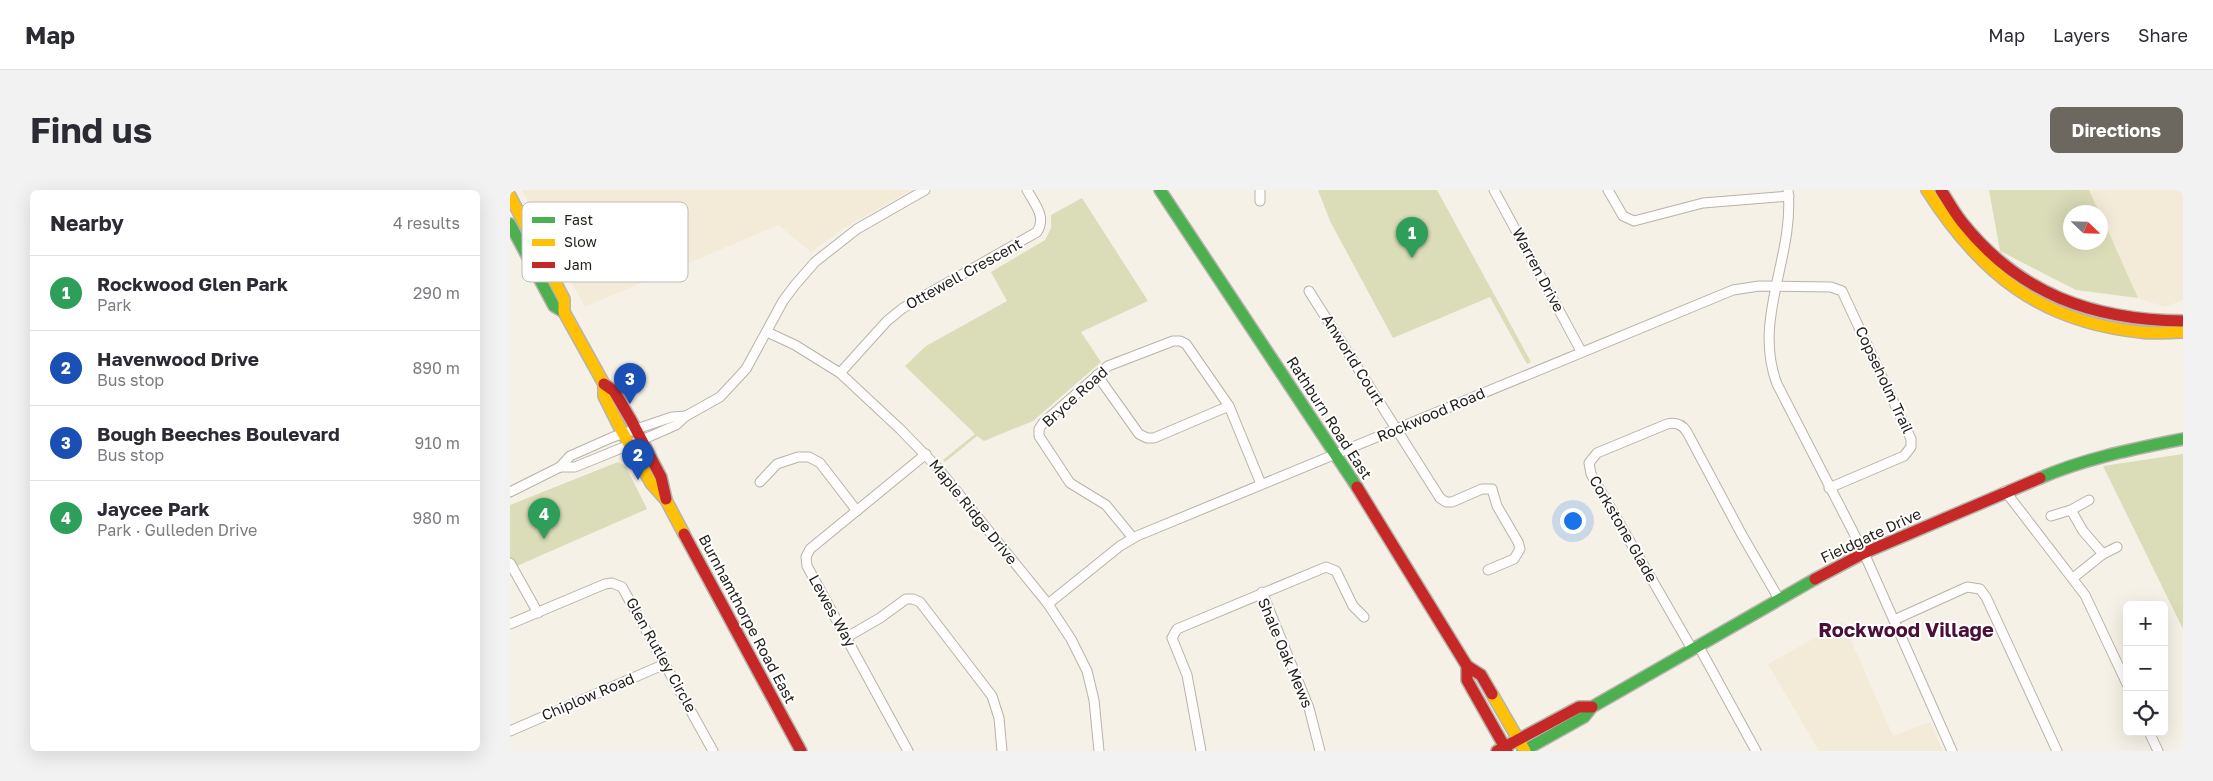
<!DOCTYPE html>
<meta charset="utf-8">
<style>
body{margin:0;font-family:"Golos Text",sans-serif;background:#f2f2f3;color:#2b2b33}
.controls{position:absolute;right:15px;bottom:15px;display:grid;overflow:hidden;border-radius:8px;box-shadow:0 5px 20px #0002}
.controls button{width:45px;height:45px;display:grid;place-items:center;padding:0;border:0;border-bottom:1px solid #e1e1e2;background:#fff;color:#2b2b33;font:25px sans-serif}
.compass{position:absolute;left:1553px;top:15px;width:45px;height:45px;border-radius:50%;background:#fff;box-shadow:0 5px 20px #0002;rotate:113deg}
.you{position:absolute;left:1062px;top:330px;width:18px;height:18px;margin:-12px;border:4px solid #fff;border-radius:50%;background:#1a73e8;box-shadow:0 0 0 8px #1a73e833}
.badge{display:grid;place-items:center;width:32px;height:32px;border-radius:50%;background:#6c6860;color:#fff;font-size:16px;font-weight:700}
.pin{position:absolute;translate:-50% -41px;filter:drop-shadow(0 1px 2px #0008)}
.pin::after{content:'';position:absolute;top:26px;width:18px;height:15px;background:inherit;clip-path:polygon(0 0,100% 0,50% 100%)}
.list{margin:0;padding:0;list-style:none}
h2{display:flex;justify-content:space-between;align-items:center;height:65px;margin:0;padding:0 20px;font-size:21px}
h2 small{font-size:16px;font-weight:400;color:#7c7c81}
.list li{display:grid;grid-template-columns:32px 1fr auto;gap:15px;align-items:center;box-sizing:border-box;height:75px;padding:0 20px;border-top:1px solid #e1e1e2}
.list b{display:block;font-size:19px;white-space:nowrap}
.list p{margin:0;font-size:16px;white-space:nowrap;color:#7c7c81}
.list em{font-size:16px;font-style:normal;color:#7c7c81}
.icon{flex:none;width:28px;height:28px;fill:none;stroke:currentColor;stroke-width:2;stroke-linecap:round;stroke-linejoin:round}
.map{position:relative;flex:none;width:1673px;height:561px;overflow:hidden;border-radius:8px}
header{display:flex;align-items:center;gap:30px;box-sizing:border-box;height:70px;padding:0 25px;background:#fff;border-bottom:1px solid #e1e1e2}
header strong{font-size:24px}
nav{display:flex;gap:28px;margin-inline-start:auto;font-size:18px}
.intro{display:flex;align-items:center;justify-content:space-between;box-sizing:border-box;height:120px;padding:0 30px}
h1{margin:0;font-size:35px}
.button{padding:12px 22px;border-radius:8px;background:#6c6860;color:#fff;font-size:18px;font-weight:700}
main{display:flex;gap:30px;padding:0 30px}
aside{flex:1;background:#fff;border-radius:8px;box-shadow:0 5px 20px #0002}
.map>svg:first-child{display:block}
.built{fill:#f3ebd7}
.green{fill:#dbdcb8}
.lines{fill:none;stroke-linecap:round;stroke-linejoin:round}
.street-casing{stroke:#b7b3ab;stroke-width:11}
.fast-casing{stroke:#b7b3ab;stroke-width:14}
.slow-casing{stroke:#b7b3ab;stroke-width:14}
.jam-casing{stroke:#b7b3ab;stroke-width:14}
.street{stroke:#fefdfb;stroke-width:9}
.fast{stroke:#4caf50;stroke-width:11}
.slow{stroke:#ffc107;stroke-width:11}
.jam{stroke:#c62828;stroke-width:11}
.labels{text-anchor:middle;stroke-width:4;stroke-linejoin:round;paint-order:stroke}
.street-label{font-size:15px;fill:#221f18;stroke:#fff}
.district-label{font-size:20px;font-weight:bold;fill:#4b1038;stroke:#fff}
.key{fill:#fff;stroke:#bdbcba;stroke-width:1}
.key-label{font-size:14px;fill:#221f18}
</style>
<header>
<strong>Map</strong>
<nav><a>Map</a><a>Layers</a><a>Share</a></nav>
</header>
<div class="intro"><h1>Find us</h1><a class="button">Directions</a></div>
<main>
<aside>
<h2>Nearby<small>4 results</small></h2>
<ul class="list">
<li><span class="badge" style="background:#2e9e5b">1</span><div><b>Rockwood Glen Park</b><p>Park</p></div><em>290 m</em></li>
<li><span class="badge" style="background:#1a4fb4">2</span><div><b>Havenwood Drive</b><p>Bus stop</p></div><em>890 m</em></li>
<li><span class="badge" style="background:#1a4fb4">3</span><div><b>Bough Beeches Boulevard</b><p>Bus stop</p></div><em>910 m</em></li>
<li><span class="badge" style="background:#2e9e5b">4</span><div><b>Jaycee Park</b><p>Park · Gulleden Drive</p></div><em>980 m</em></li>
</ul>
</aside>
<div class="map">
<svg width="1673" height="561" viewBox="0 0 1673 561">
<rect width="100%" height="100%" fill="#f6f1e6"/>
<g class="built">
<polygon points="12,0 401,0 334,38 301,62 268,35 75,117"/>
<polygon points="1579,0 1673,0 1673,110 1655,117 1628,108"/>
<polygon points="1333,432 1383,546 1420,532 1433,561 1309,561 1258,474"/>
</g>
<g class="green">
<polygon points="808,0 927,0 1021,172 1017,174 980,107 883,148 820,31"/>
<polygon points="1479,0 1579,0 1589,22 1560,22 1560,52 1590,52 1591,25 1628,108 1566,100 1490,61"/>
<polygon points="572,8 638,111 571,142 591,172 523,231 474,251 467,246 435,272 433,270 465,244 395,176 416,156 497,111 481,82 535,50 541,38 541,25"/>
<polygon points="1673,264 1673,439 1593,276"/>
<polygon points="108,272 116,277 137,319 0,379 0,315"/>
</g>
<g class="lines">
<g class="street-casing">
<g id="street">
<polyline points="750,0 750,11"/>
<polyline points="984,0 1071,161"/>
<polyline points="1098,0 1113,26 1124,31 1193,13 1279,6"/>
<path d="M1278,0C1285,66 1242,129 1267,194L1354,363L1442,561"/>
<polyline points="799,101 930,308 936,312 942,312 972,299 982,299 987,316 1008,352 1010,359 1004,369 978,380"/>
<polyline points="257,142 285,155 330,183 390,239 427,277 538,414 561,449 577,481 584,510 589,561"/>
<path d="M330,183L377,131L393,118L527,42C537,27 524,13 517,0"/>
<polyline points="587,185 629,244 637,248 644,248 719,216"/>
<polyline points="50,277 65,277 141,246 166,235 176,226 210,207 236,179 273,111 285,95 305,72 347,39 415,0"/>
<polyline points="250,292 267,274 288,267 299,267 310,273 347,321"/>
<polyline points="1495,301 1575,405 1617,494"/>
<polyline points="0,302 50,277 60,266 103,247 162,227 176,226"/>
<polyline points="1561,320 1573,341 1593,364"/>
<polyline points="1541,326 1561,320 1579,310"/>
<polyline points="623,348 596,315 560,293 529,246 529,239 533,233 598,176 663,151 670,151 676,154 719,216 751,294"/>
<polyline points="0,373 28,423"/>
<polyline points="1563,388 1593,364 1607,357"/>
<polyline points="752,402 799,518 810,561"/>
<polyline points="538,414 610,356 627,346 1223,100 1249,96 1321,97 1332,101 1401,249 1401,257 1394,266 1319,298"/>
<polyline points="1384,430 1457,397 1470,399 1476,407 1547,561"/>
<polyline points="0,434 95,394 102,393 112,397 203,561"/>
<polyline points="337,447 370,428 396,409 403,409 410,412 482,506 489,528 492,561"/>
<polyline points="1188,455 1246,561"/>
<path d="M1182,459L1081,284L1079,273L1087,263L1157,234C1166,232 1172,234 1177,242L1232,345L1269,409"/>
<polyline points="0,541 155,474"/>
<polyline points="1639,542 1648,561"/>
<polyline points="398,561 297,376 296,367 300,359 416,264"/>
<polyline points="691,561 677,485 662,448 667,439 816,377 826,381 843,416 854,427"/>
</g>
</g>
<g class="fast-casing">
<g id="fast">
<polyline points="650,0 847,297"/>
<polyline points="0,34 44,116 54,122"/>
<path d="M1530,288C1576,268 1624,259 1673,249"/>
<polyline points="1013,561 1074,527 1082,517 1305,389"/>
</g>
</g>
<g class="slow-casing">
<g id="slow">
<path d="M1417,0C1470,83 1530,132 1631,142C1645,144 1659,142 1673,142"/>
<polyline points="0,6 54,109 54,122 94,194 94,206 109,236 141,293 156,310 174,344"/>
<polyline points="982,504 1015,561"/>
</g>
</g>
<g class="jam-casing">
<g id="jam">
<path d="M1431,0C1438,11 1444,22 1452,32C1509,104 1583,130 1673,131"/>
<polyline points="94,194 104,201 121,230 151,287 156,309"/>
<polyline points="847,297 957,476 971,485 982,504"/>
<polyline points="174,344 291,561"/>
<polyline points="1305,389 1354,363 1530,288"/>
<polyline points="957,476 957,490 997,561"/>
<polyline points="987,561 1069,517 1082,517"/>
</g>
</g>
<use href="#street" class="street"/>
<use href="#fast" class="fast"/>
<use href="#slow" class="slow"/>
<use href="#jam" class="jam"/>
</g>
<g class="labels">
<g class="street-label">
<text transform="translate(1028 80) rotate(62)" y="5">Warren Drive</text>
<text transform="translate(454 84) rotate(-29)" y="5">Ottewell Crescent</text>
<text transform="translate(843 170) rotate(58)" y="5">Anworld Court</text>
<text transform="translate(1374 190) rotate(65)" y="5">Copseholm Trail</text>
<text transform="translate(565 207) rotate(-42)" y="5">Bryce Road</text>
<text transform="translate(921 225) rotate(-23)" y="5">Rockwood Road</text>
<text transform="translate(819 228) rotate(57)" y="5">Rathburn Road East</text>
<text transform="translate(463 322) rotate(51)" y="5">Maple Ridge Drive</text>
<text transform="translate(1113 339) rotate(60)" y="5">Corkstone Glade</text>
<text transform="translate(1361 346) rotate(-25)" y="5">Fieldgate Drive</text>
<text transform="translate(322 421) rotate(61)" y="5">Lewes Way</text>
<text transform="translate(237 429) rotate(62)" y="5">Burnhamthorpe Road East</text>
<text transform="translate(775 463) rotate(67)" y="5">Shale Oak Mews</text>
<text transform="translate(151 465) rotate(61)" y="5">Glen Rutley Circle</text>
<text transform="translate(78 507) rotate(-23)" y="5">Chiplow Road</text>
</g>
<g class="district-label">
<text x="1396" y="447">Rockwood Village</text>
</g>
</g>
<rect x="12" y="12" width="166" height="80" rx="8" class="key"/>
<rect x="22" y="27" width="23" height="6" fill="#4caf50"/>
<rect x="22" y="49" width="23" height="7" fill="#ffc107"/>
<rect x="22" y="72" width="23" height="6" fill="#c62828"/>
<g class="key-label">
<text x="54" y="35">Fast</text>
<text x="54" y="57">Slow</text>
<text x="54" y="80">Jam</text>
</g>
</svg>
<div class="controls">
<button>+</button>
<button>−</button>
<button><svg class="icon" aria-label="locate" viewBox="0 0 24 24"><circle cx="12" cy="12" r="6"/><path d="M12 2v4M12 18v4M2 12h4M18 12h4"/></svg></button>
</div>
<svg class="compass" viewBox="-18 -18 36 36"><path d="M0-13l5 13h-10z" fill="#e53935"/><path d="M0 13l5-13h-10z" fill="#7c7c81"/></svg>
<div class="you"></div>
<div class="pin badge" style="left:902px;top:68px;background:#2e9e5b">1</div>
<div class="pin badge" style="left:128px;top:290px;background:#1a4fb4">2</div>
<div class="pin badge" style="left:120px;top:214px;background:#1a4fb4">3</div>
<div class="pin badge" style="left:34px;top:349px;background:#2e9e5b">4</div>
</div>
</main>
